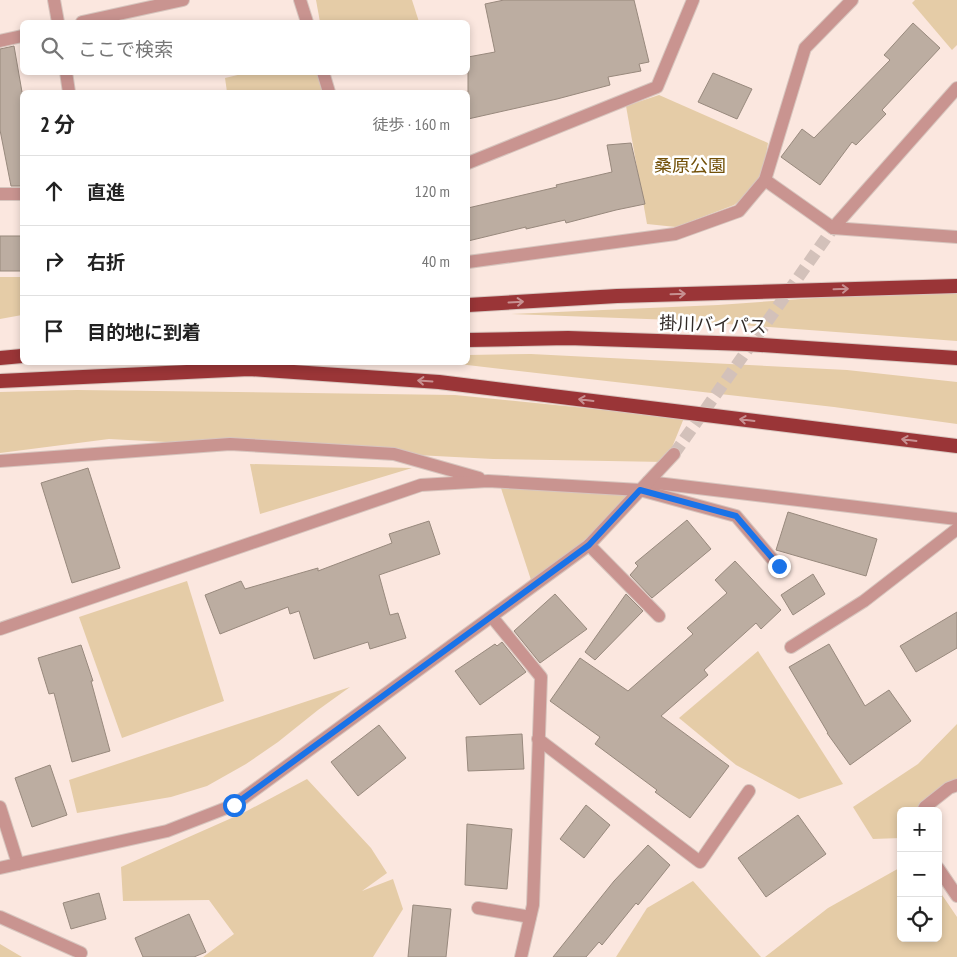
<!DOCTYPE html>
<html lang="ja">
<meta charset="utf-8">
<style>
body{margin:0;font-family:"PT Sans Narrow","Noto Sans JP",sans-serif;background:#f2f2f2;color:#222}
.controls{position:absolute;right:15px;bottom:15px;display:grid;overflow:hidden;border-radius:8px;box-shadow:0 2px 8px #0003}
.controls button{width:45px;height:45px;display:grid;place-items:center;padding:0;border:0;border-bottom:1px solid #e0e0e0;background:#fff;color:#222;font:25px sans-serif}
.stop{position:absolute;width:15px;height:15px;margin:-11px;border:4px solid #1a73e8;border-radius:50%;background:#fff}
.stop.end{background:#1a73e8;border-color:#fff;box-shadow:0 1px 5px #0008}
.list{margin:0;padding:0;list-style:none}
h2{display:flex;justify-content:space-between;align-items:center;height:65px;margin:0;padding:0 20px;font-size:21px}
h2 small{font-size:16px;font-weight:400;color:#767676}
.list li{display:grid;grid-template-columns:32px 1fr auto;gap:15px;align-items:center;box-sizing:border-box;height:70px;padding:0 20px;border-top:1px solid #e0e0e0}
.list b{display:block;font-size:19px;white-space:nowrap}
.list em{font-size:16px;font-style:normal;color:#767676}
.icon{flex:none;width:28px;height:28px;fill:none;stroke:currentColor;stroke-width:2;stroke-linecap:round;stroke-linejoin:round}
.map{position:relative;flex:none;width:957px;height:957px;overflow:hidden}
.search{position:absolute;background:#fff;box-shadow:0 2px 8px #0003;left:20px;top:20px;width:450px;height:55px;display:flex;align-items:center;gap:12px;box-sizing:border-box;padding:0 18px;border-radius:8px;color:#767676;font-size:19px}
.panel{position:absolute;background:#fff;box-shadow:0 2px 8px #0003;left:20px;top:90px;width:450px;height:275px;border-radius:8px}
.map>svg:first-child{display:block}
.green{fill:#e5cca7}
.building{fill:#bcada1;stroke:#98897d}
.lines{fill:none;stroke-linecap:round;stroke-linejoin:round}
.minor-tunnel{stroke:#d3c1ba;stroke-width:12;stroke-dasharray:12 6;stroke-linecap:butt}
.minor-casing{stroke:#d7c5be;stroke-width:14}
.trunk-casing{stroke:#d7c5be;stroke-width:16}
.minor{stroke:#c99490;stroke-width:12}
.trunk{stroke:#9a3537;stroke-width:14}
.oneway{stroke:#c79091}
.route{stroke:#1a73e8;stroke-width:6}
.labels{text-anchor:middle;stroke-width:5;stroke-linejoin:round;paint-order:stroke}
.park-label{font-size:18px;fill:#735109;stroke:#fff}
.street-label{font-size:18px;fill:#322b28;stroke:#fff}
</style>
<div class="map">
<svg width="957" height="957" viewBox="0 0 957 957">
<rect width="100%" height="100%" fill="#fbe7df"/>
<g class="green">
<polygon points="316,0 412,0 419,22 320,22"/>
<polygon points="915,0 957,0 957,45 952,50 912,3"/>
<polygon points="246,73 323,73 329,92 227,92 225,78"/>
<polygon points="659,95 768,143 761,184 734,205 676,227 647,224 626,106"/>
<polygon points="0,277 22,277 22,315 0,319"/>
<polygon points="957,288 957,341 674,320 511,314 718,305"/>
<polygon points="531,354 847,370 957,382 957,424 834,407 450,363 468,362 468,355"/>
<polygon points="77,390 455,395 684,418 666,462 493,459 109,439 0,453 0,392"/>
<polygon points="250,464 412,468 260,514"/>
<polygon points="499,482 640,490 533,586"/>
<polygon points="187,581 224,701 122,738 79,617"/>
<polygon points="758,651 843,784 799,799 736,765 679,718"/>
<polygon points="350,687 318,710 278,742 246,764 207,786 171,797 77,813 69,780"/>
<polygon points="957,724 957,785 923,811 901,811 901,838 873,839 853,807 918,764"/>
<polygon points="307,779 371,848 387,873 362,891 393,879 403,909 373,957 203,957 234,934 209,900 123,901 121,867 243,813"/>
<polygon points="901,867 901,938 938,938 938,889 957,917 957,957 765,957 828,908"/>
<polygon points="693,881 761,957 616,957 647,908"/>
<polygon points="0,944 22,957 0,957"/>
</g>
<g class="building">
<polygon points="504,0 634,0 649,62 639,64 641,71 608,77 610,85 557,99 468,119 468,57 495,52 485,4"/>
<polygon points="913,23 940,48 882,110 886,114 856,145 852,142 820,185 781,157 802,129 814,138 890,60 884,55"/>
<polygon points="14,46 22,92 22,186 11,186 0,130 0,49"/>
<polygon points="713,73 752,89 737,119 698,102"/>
<polygon points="631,143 645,204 616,210 566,223 565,220 526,229 526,227 468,241 468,208 557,187 556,185 612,172 607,145"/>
<rect x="0" y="236" width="22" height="35"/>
<polygon points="88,468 120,568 72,583 41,483"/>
<polygon points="788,512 877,539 866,576 776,550"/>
<polygon points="687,520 711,549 652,598 630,575 638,566 635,563"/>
<polygon points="429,521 440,554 379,575 390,615 398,613 406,638 370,649 368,642 314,659 299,611 290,614 288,607 220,634 205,595 241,581 245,589 318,568 318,571 392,543 389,534"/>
<polygon points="735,561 781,610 761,629 756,623 704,670 708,675 661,716 729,766 690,818 655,792 657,790 595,744 600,737 550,701 580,658 628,691 693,634 687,628 727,593 715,580"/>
<polygon points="813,574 825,594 793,615 781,595"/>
<polygon points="555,594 587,629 540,663 514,631"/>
<polygon points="626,594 643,611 595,660 585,652"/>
<polygon points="957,612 957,648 916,672 900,646"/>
<polygon points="502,642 526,672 480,705 455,671 495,644 497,646"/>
<polygon points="829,644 865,706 889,690 911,721 850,765 827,733 828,733 789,667"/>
<polygon points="81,645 93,681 91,681 110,751 72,762 54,693 49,694 38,658"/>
<polygon points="379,725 406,758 358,796 331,762"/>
<polygon points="522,734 524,769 468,771 466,737"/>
<polygon points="50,765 67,815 32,827 15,778"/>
<polygon points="586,805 610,825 584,858 560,839"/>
<polygon points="798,815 826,854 766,897 738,858"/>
<polygon points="467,824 512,829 507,889 465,885"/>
<polygon points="648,845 670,865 638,905 636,903 602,945 599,942 586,957 553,957 614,881"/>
<polygon points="99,893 106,919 71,929 63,903"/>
<polygon points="413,905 451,909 446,957 408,957"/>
<polygon points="189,914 206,952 194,957 143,957 135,938"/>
</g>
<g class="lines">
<polyline class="minor-tunnel" points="674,454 833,228"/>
<g class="minor-casing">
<g id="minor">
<polyline points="54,0 58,22"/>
<polyline points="300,0 307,22"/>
<polyline points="82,22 183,0"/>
<polyline points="0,41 22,36"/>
<polyline points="66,72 69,92"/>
<polyline points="323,72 329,92"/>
<polyline points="468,163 657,87 693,0"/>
<polyline points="765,180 833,228 957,237"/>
<polyline points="0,194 22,194"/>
<polyline points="833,228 957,88"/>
<polyline points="468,262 675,234 739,211 765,180 805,48 852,0"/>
<polyline points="0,461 230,444 394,454 479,478"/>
<polyline points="648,482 957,519"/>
<polyline points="589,545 659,616"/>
<polyline points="492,617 541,677 533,905 521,957"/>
<polyline points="0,629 421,485 488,481 640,490 736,516 779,567"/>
<polyline points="791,647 864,601 957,529"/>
<polyline points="538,739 700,862 749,791"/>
<polyline points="0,807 18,864"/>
<polyline points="923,811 925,807 949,788 957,785"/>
<polyline points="0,868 167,831 234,805 589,545 674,454"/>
<polyline points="938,868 957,896"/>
<polyline points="478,908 530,917"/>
<polyline points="0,917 81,953"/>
</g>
</g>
<g class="trunk-casing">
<g id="trunk">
<polyline points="468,305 617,296 957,286"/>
<polyline points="468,340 568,338 747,344 957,358"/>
<polyline points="0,358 22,356"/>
<polyline points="0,381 249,369 439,382 957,446"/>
</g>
</g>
<use href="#minor" class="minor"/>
<use href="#trunk" class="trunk"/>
</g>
<defs><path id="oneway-shaft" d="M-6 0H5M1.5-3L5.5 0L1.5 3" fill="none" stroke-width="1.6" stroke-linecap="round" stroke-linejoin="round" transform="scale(1.25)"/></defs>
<g class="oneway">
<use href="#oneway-shaft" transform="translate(841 289) rotate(-2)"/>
<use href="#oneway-shaft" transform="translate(678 294) rotate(-2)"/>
<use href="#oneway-shaft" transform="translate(516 302) rotate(-3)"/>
<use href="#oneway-shaft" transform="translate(425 381) rotate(-176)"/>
<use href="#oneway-shaft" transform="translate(586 400) rotate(-173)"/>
<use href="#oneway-shaft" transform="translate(747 420) rotate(-173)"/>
<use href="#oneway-shaft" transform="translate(909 440) rotate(-173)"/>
</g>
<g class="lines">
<polyline class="route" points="234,805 589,545 640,490 736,516 779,566"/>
</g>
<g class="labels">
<g class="park-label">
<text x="690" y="172">桑原公園</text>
</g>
<g class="street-label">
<text transform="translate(713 325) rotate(2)" y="6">掛川バイパス</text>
</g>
</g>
</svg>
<div class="controls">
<button>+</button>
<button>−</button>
<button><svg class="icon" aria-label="locate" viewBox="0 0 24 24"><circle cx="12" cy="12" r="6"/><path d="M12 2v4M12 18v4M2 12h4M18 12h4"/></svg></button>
</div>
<div class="stop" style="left:234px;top:805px"></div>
<div class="stop end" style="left:779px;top:566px"></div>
<div class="search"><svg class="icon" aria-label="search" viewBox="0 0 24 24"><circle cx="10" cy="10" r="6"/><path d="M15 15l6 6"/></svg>ここで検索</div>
<section class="panel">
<h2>2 分<small>徒歩 · 160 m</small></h2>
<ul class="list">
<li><svg class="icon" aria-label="ahead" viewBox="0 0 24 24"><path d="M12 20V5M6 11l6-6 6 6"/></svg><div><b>直進</b></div><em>120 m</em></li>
<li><svg class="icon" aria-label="right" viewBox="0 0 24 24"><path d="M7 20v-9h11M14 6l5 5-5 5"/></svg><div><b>右折</b></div><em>40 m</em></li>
<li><svg class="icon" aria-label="arrive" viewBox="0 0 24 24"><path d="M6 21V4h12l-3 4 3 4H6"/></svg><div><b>目的地に到着</b></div></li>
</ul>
</section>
</div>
